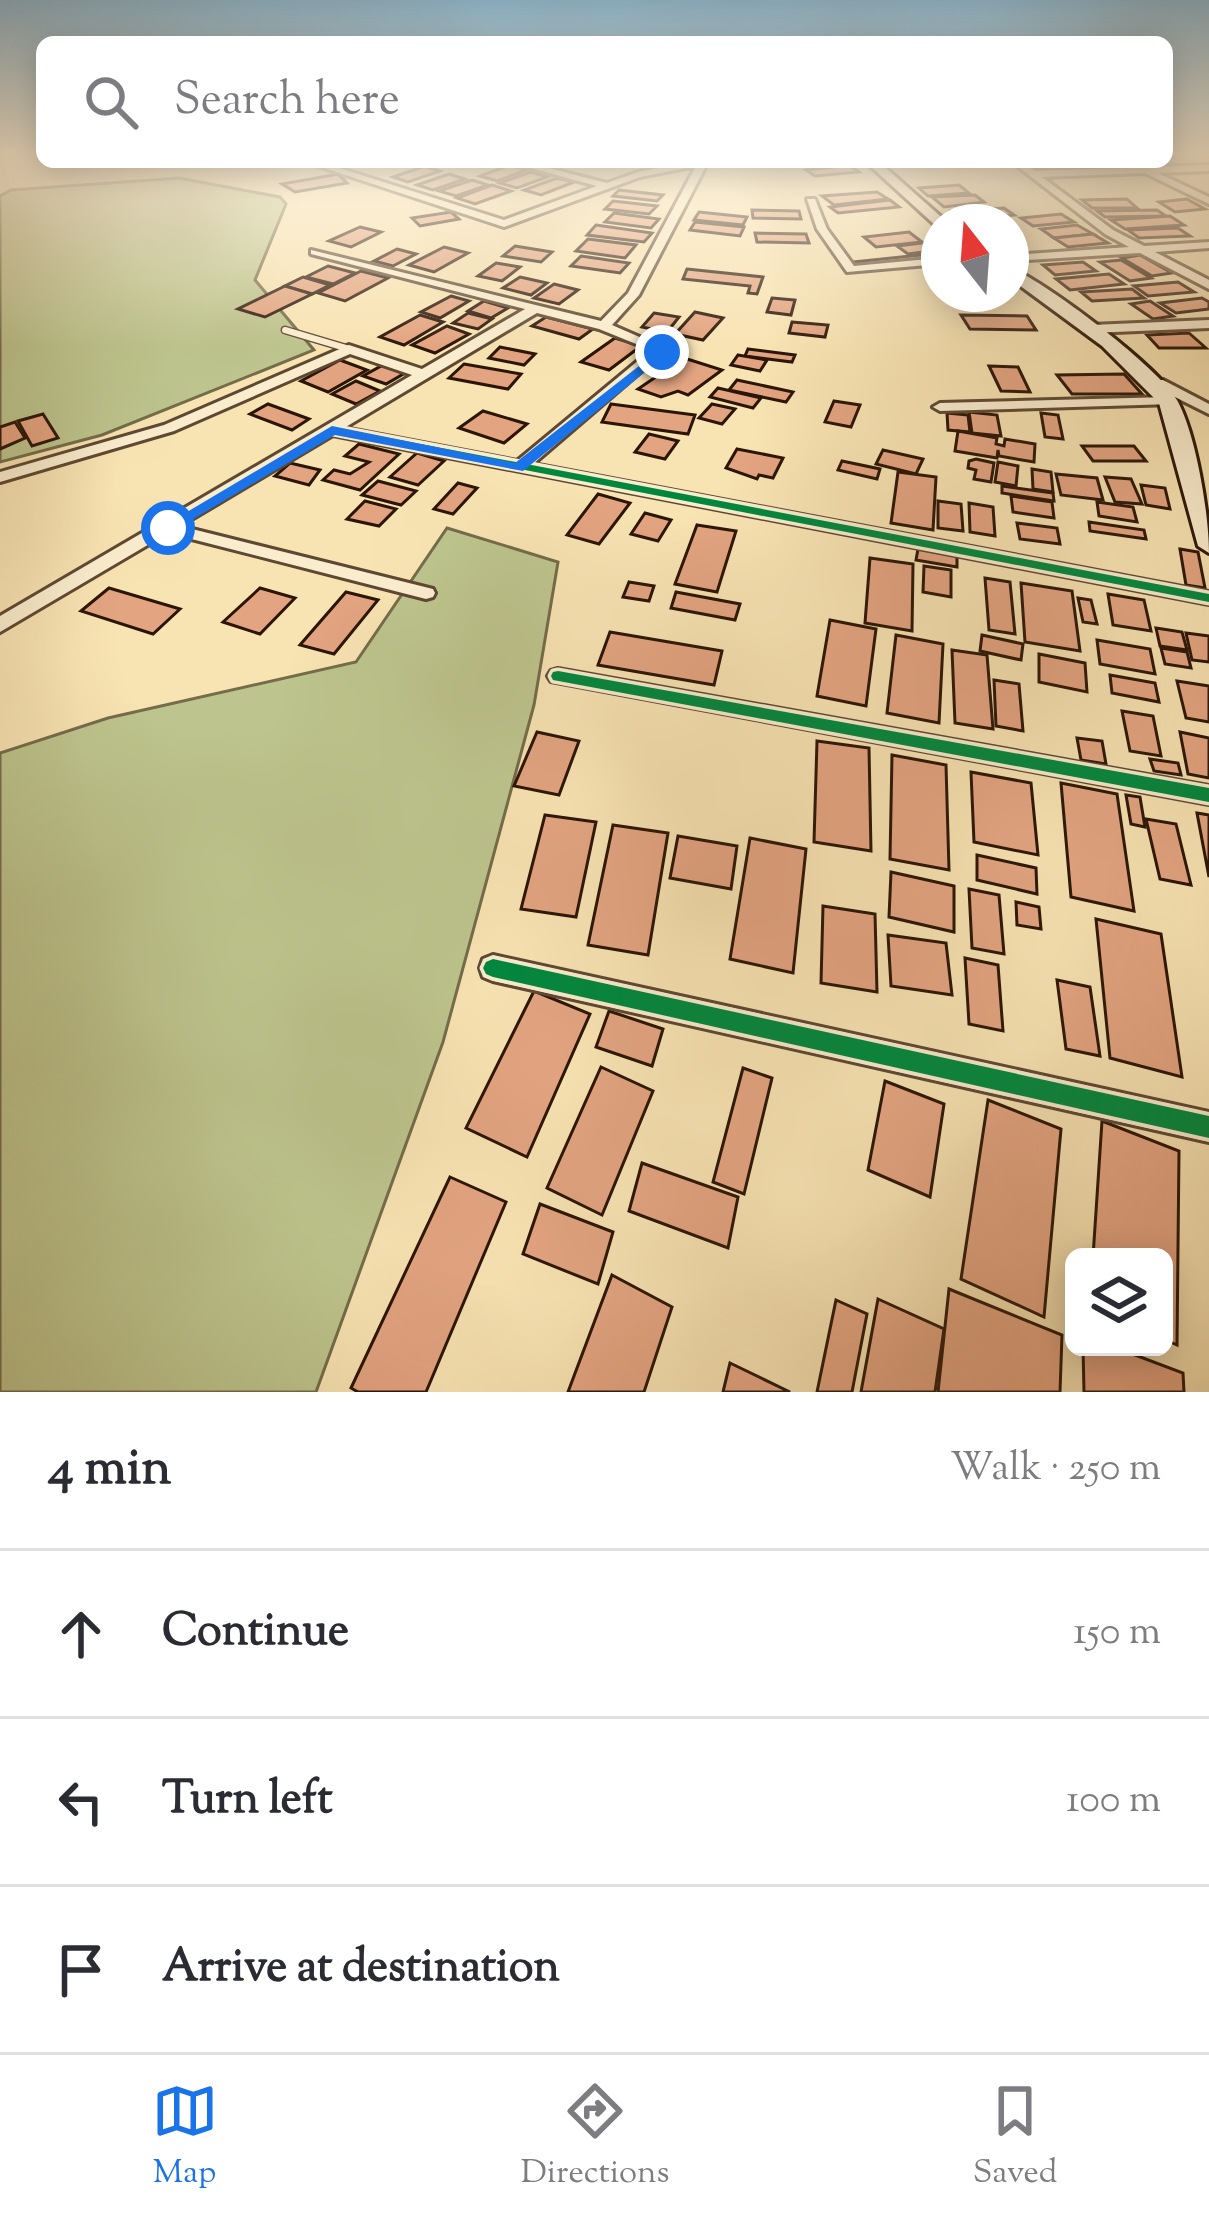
<!DOCTYPE html>
<meta charset="utf-8">
<style>
body{margin:0;font-family:"Sorts Mill Goudy",serif;background:#f7f7f7;color:#2b2b33}
.controls{position:absolute;right:36px;bottom:36px;display:grid;overflow:hidden;border-radius:18px;box-shadow:0 6px 30px #0003}
.controls button{width:108px;height:108px;display:grid;place-items:center;padding:0;border:0;border-bottom:3px solid #e1e1e2;background:#fff;color:#2b2b33;font:60px sans-serif}
.compass{position:absolute;left:921px;top:204px;width:108px;height:108px;border-radius:50%;background:#fff;box-shadow:0 6px 30px #0003;rotate:343deg}
.stop{position:absolute;width:36px;height:36px;margin:-27px;border:9px solid #1a73e8;border-radius:50%;background:#fff}
.stop.end{background:#1a73e8;border-color:#fff;box-shadow:0 3px 12px #0008}
.list{margin:0;padding:0;list-style:none}
h2{display:flex;justify-content:space-between;align-items:center;height:156px;margin:0;padding:0 48px;font-size:51px}
h2 small{font-size:39px;font-weight:400;color:#7c7c81}
.list li{display:grid;grid-template-columns:78px 1fr auto;gap:36px;align-items:center;box-sizing:border-box;height:168px;padding:0 48px;border-top:3px solid #e1e1e2}
.list b{display:block;font-size:45px;white-space:nowrap}
.list em{font-size:39px;font-style:normal;color:#7c7c81}
.icon{flex:none;width:66px;height:66px;fill:none;stroke:currentColor;stroke-width:2;stroke-linecap:round;stroke-linejoin:round}
.map{position:relative;flex:none;width:1209px;height:1392px;overflow:hidden}
.search{position:absolute;background:#fff;box-shadow:0 6px 30px #0003;left:36px;right:36px;top:36px;height:132px;display:flex;align-items:center;gap:30px;box-sizing:border-box;padding:0 42px;border-radius:18px;color:#7c7c81;font-size:45px}
.sheet{height:660px;background:#fff}
nav{display:flex;justify-content:space-around;align-items:center;box-sizing:border-box;height:168px;border-top:3px solid #e1e1e2;background:#fff;font-size:33px;color:#7c7c81}
nav a{display:grid;justify-items:center;gap:6px}
nav .on{color:#1a73e8}
.map>svg:first-child{display:block}
.green{fill:#bdc48d;stroke:#746c4a;stroke-width:3}
.building{fill:#e3a481;stroke:#2b1507;stroke-width:3}
.lines{fill:none;stroke-linecap:round;stroke-linejoin:round}
.lane-casing{stroke:#5e4832;stroke-width:9}
.street-casing{stroke:#5e4832;stroke-width:6}
.secondary-casing{stroke:#2b1507;stroke-width:6}
.lane{stroke:#faedce;stroke-width:6}
.street{fill:#faedce;fill-rule:evenodd}
.secondary{fill:#faedce;fill-rule:evenodd}
.cycleway-casing{stroke:#faedce;stroke-width:7}
.cycleway{fill:#00873e;fill-rule:evenodd}
.route{fill:#1a73e8}
</style>
<div class="map">
<svg width="1209" height="1392" viewBox="0 0 1209 1392">
<rect width="100%" height="100%" fill="#f8e3b3"/>
<filter id="stains"><feTurbulence type="fractalNoise" baseFrequency=".00167" numOctaves="4"/><feColorMatrix values="0 0 0 0 .2 0 0 0 0 .09 0 0 0 0 .02 0 0 0 .5 -.17"/></filter>
<radialGradient id="worn" r=".72"><stop offset=".6" stop-color="#630" stop-opacity="0"/><stop offset="1" stop-color="#630" stop-opacity=".3"/></radialGradient>
<g class="green">
<polygon points="179,178 280,197 286,204 255,280 314,350 102,435 0,462 0,196 11,190"/>
<polygon points="447,528 558,562 534,705 443,1042 316,1392 0,1392 0,753 108,718 356,662"/>
</g>
<g class="building">
<polygon points="510,165 527,170 497,181 480,176"/>
<polygon points="849,165 859,172 815,176 806,170"/>
<polygon points="425,166 440,171 408,182 393,177"/>
<polygon points="531,172 547,177 517,188 500,183"/>
<polygon points="338,174 347,183 295,192 282,184"/>
<polygon points="449,174 465,179 433,190 417,185"/>
<polygon points="557,178 574,182 541,195 524,190"/>
<polygon points="472,180 488,185 456,196 439,191"/>
<polygon points="492,185 511,191 475,204 457,198"/>
<polygon points="959,185 969,193 928,196 919,188"/>
<polygon points="619,190 663,195 657,201 613,196"/>
<polygon points="877,192 888,199 834,205 822,196"/>
<polygon points="975,195 984,202 944,207 932,197"/>
<polygon points="1127,199 1137,208 1092,208 1082,200"/>
<polygon points="1187,199 1205,209 1175,212 1159,202"/>
<polygon points="890,200 899,207 838,213 830,207"/>
<polygon points="613,201 657,206 649,214 605,209"/>
<polygon points="1004,208 1014,215 962,219 952,211"/>
<polygon points="752,210 799,211 801,219 753,218"/>
<polygon points="1157,210 1166,216 1105,217 1097,211"/>
<polygon points="451,212 459,219 420,226 412,218"/>
<polygon points="699,212 747,217 743,225 694,220"/>
<polygon points="614,213 659,219 651,228 605,222"/>
<polygon points="1061,214 1074,222 1033,226 1021,218"/>
<polygon points="1170,216 1184,225 1125,229 1111,220"/>
<polygon points="695,222 744,227 740,236 690,230"/>
<polygon points="596,225 652,233 644,242 587,235"/>
<polygon points="1077,225 1093,234 1054,238 1041,229"/>
<polygon points="360,227 381,232 351,247 329,241"/>
<polygon points="1178,228 1190,236 1139,238 1128,230"/>
<polygon points="909,232 922,242 876,247 864,237"/>
<polygon points="755,233 806,234 809,243 757,242"/>
<polygon points="1093,234 1108,243 1068,247 1054,238"/>
<polygon points="588,239 636,245 625,258 576,251"/>
<polygon points="939,241 939,250 908,254 897,246"/>
<polygon points="515,246 552,252 541,262 503,256"/>
<polygon points="444,247 468,253 434,272 409,265"/>
<polygon points="397,249 416,254 393,266 374,261"/>
<polygon points="939,253 939,258 858,266 854,262"/>
<polygon points="1140,255 1172,273 1152,276 1122,258"/>
<polygon points="581,256 629,263 620,273 571,266"/>
<polygon points="1121,260 1151,278 1130,281 1100,262"/>
<polygon points="1083,262 1096,271 1055,275 1043,265"/>
<polygon points="496,263 520,267 502,281 478,276"/>
<polygon points="328,266 355,273 333,284 306,277"/>
<polygon points="687,269 763,277 757,294 748,293 750,286 683,279"/>
<polygon points="361,271 388,278 345,301 318,293"/>
<polygon points="1109,274 1124,284 1070,290 1056,279"/>
<polygon points="303,277 330,285 312,294 285,286"/>
<polygon points="520,277 547,283 531,295 503,288"/>
<polygon points="1178,282 1194,292 1148,296 1134,286"/>
<polygon points="554,284 578,290 559,304 534,298"/>
<polygon points="285,286 312,294 265,317 238,309"/>
<polygon points="1132,289 1144,298 1092,301 1081,292"/>
<polygon points="451,296 469,301 440,318 421,312"/>
<polygon points="772,298 795,300 791,315 767,312"/>
<polygon points="1202,298 1209,302 1209,309 1176,313 1160,303"/>
<polygon points="484,301 508,308 491,318 468,311"/>
<polygon points="1150,301 1173,316 1153,319 1131,304"/>
<polygon points="695,312 723,318 703,340 675,334"/>
<polygon points="468,313 492,319 478,329 453,323"/>
<polygon points="654,313 679,317 667,332 642,327"/>
<polygon points="420,315 443,322 404,345 380,337"/>
<polygon points="961,315 1027,316 1036,330 970,329"/>
<polygon points="546,317 593,329 579,339 532,326"/>
<polygon points="792,322 828,325 825,337 789,333"/>
<polygon points="447,326 469,334 435,353 412,345"/>
<polygon points="1189,333 1206,348 1159,348 1147,335"/>
<polygon points="615,338 641,346 609,370 581,362"/>
<polygon points="500,347 535,354 524,365 489,358"/>
<polygon points="748,349 795,355 792,362 745,356"/>
<polygon points="738,355 767,360 760,371 731,365"/>
<polygon points="684,358 722,370 688,395 678,391 661,397 638,389"/>
<polygon points="340,360 367,370 328,392 301,381"/>
<polygon points="464,364 521,374 508,389 449,378"/>
<polygon points="383,365 405,373 386,384 363,376"/>
<polygon points="989,366 1018,367 1030,392 1001,391"/>
<polygon points="1124,374 1142,394 1072,394 1057,375"/>
<polygon points="737,380 793,392 786,402 729,390"/>
<polygon points="356,381 380,391 356,404 332,394"/>
<polygon points="718,388 761,398 753,408 710,397"/>
<polygon points="834,401 860,405 851,427 825,422"/>
<polygon points="268,404 309,419 292,430 250,414"/>
<polygon points="611,404 695,415 688,434 602,422"/>
<polygon points="712,404 735,409 722,424 699,418"/>
<polygon points="483,411 527,424 504,443 459,428"/>
<polygon points="969,412 997,415 1001,436 972,433"/>
<polygon points="947,413 968,415 970,432 948,430"/>
<polygon points="1041,413 1058,415 1063,439 1045,437"/>
<polygon points="43,414 58,438 32,446 18,421"/>
<polygon points="15,422 25,438 0,449 0,427"/>
<polygon points="958,431 997,438 996,444 1004,446 1005,439 1035,444 1034,462 999,456 998,450 997,458 955,451"/>
<polygon points="649,434 678,441 665,459 635,452"/>
<polygon points="359,444 399,454 360,490 323,480 334,470 350,474 369,462 345,456"/>
<polygon points="1082,446 1134,446 1146,461 1093,461"/>
<polygon points="737,449 783,458 773,478 759,475 757,479 726,468"/>
<polygon points="883,450 923,459 916,474 876,464"/>
<polygon points="417,453 444,461 418,485 390,477"/>
<polygon points="976,459 994,463 991,482 974,479 976,470 968,468 969,461"/>
<polygon points="842,461 880,469 877,479 838,470"/>
<polygon points="998,462 1018,466 1016,486 995,482"/>
<polygon points="290,463 320,470 309,485 275,476"/>
<polygon points="1032,469 1051,472 1053,492 1033,489"/>
<polygon points="898,472 936,477 933,530 891,523"/>
<polygon points="1056,474 1097,478 1103,500 1061,495"/>
<polygon points="1105,477 1131,479 1142,504 1115,502"/>
<polygon points="378,481 416,491 401,505 362,495"/>
<polygon points="458,483 477,488 453,514 434,509"/>
<polygon points="1141,485 1165,488 1170,509 1146,505"/>
<polygon points="1002,486 1053,493 1054,501 1002,493"/>
<polygon points="598,494 630,503 599,544 567,535"/>
<polygon points="1011,496 1052,502 1054,518 1013,512"/>
<polygon points="365,501 396,509 379,526 347,519"/>
<polygon points="938,501 961,504 963,531 938,528"/>
<polygon points="1097,502 1133,507 1137,522 1099,516"/>
<polygon points="969,503 993,507 995,536 970,532"/>
<polygon points="645,513 671,520 658,541 631,534"/>
<polygon points="1089,522 1144,530 1146,539 1090,531"/>
<polygon points="1017,523 1057,528 1060,544 1020,539"/>
<polygon points="697,525 736,531 717,592 675,584"/>
<polygon points="918,549 957,556 957,567 916,560"/>
<polygon points="1180,549 1198,552 1205,588 1186,585"/>
<polygon points="870,558 913,564 912,631 865,623"/>
<polygon points="924,566 951,570 951,597 923,592"/>
<polygon points="985,578 1010,582 1015,634 989,630"/>
<polygon points="629,582 654,586 649,601 623,597"/>
<polygon points="1021,583 1072,591 1080,651 1025,642"/>
<polygon points="109,588 180,609 153,634 81,611"/>
<polygon points="260,588 295,598 260,634 223,622"/>
<polygon points="346,592 378,600 334,654 300,645"/>
<polygon points="676,592 740,604 735,620 671,608"/>
<polygon points="1108,594 1144,600 1151,631 1113,625"/>
<polygon points="1078,598 1091,600 1097,624 1083,622"/>
<polygon points="830,620 876,629 866,706 817,696"/>
<polygon points="1156,628 1182,632 1187,650 1160,646"/>
<polygon points="610,632 722,651 714,685 598,665"/>
<polygon points="1186,633 1209,636 1209,662 1192,660"/>
<polygon points="896,635 943,644 939,723 887,713"/>
<polygon points="982,635 1023,644 1021,660 980,651"/>
<polygon points="1097,640 1150,649 1155,674 1100,664"/>
<polygon points="1161,648 1187,652 1191,668 1165,664"/>
<polygon points="952,650 987,655 993,729 955,723"/>
<polygon points="1039,654 1085,663 1087,692 1039,682"/>
<polygon points="1110,675 1155,683 1159,702 1112,693"/>
<polygon points="994,680 1019,684 1023,731 996,726"/>
<polygon points="1177,681 1209,686 1209,722 1186,718"/>
<polygon points="1122,711 1153,716 1161,756 1130,751"/>
<polygon points="537,732 579,741 559,795 514,786"/>
<polygon points="1180,732 1209,738 1209,778 1188,774"/>
<polygon points="1077,738 1102,741 1106,764 1081,760"/>
<polygon points="817,741 869,748 871,851 814,842"/>
<polygon points="892,755 946,765 949,870 890,859"/>
<polygon points="1150,759 1178,763 1181,775 1154,771"/>
<polygon points="971,772 1031,783 1038,855 974,842"/>
<polygon points="1061,783 1117,794 1134,911 1071,897"/>
<polygon points="1126,795 1140,797 1145,827 1131,824"/>
<polygon points="1197,813 1209,815 1209,877"/>
<polygon points="545,815 596,822 576,917 521,909"/>
<polygon points="1146,819 1176,824 1191,885 1160,879"/>
<polygon points="613,825 668,833 648,955 588,945"/>
<polygon points="678,836 737,846 731,889 670,878"/>
<polygon points="750,838 806,849 793,973 730,959"/>
<polygon points="977,855 1036,868 1037,894 977,880"/>
<polygon points="891,872 954,886 954,932 889,917"/>
<polygon points="969,889 999,895 1004,954 972,948"/>
<polygon points="1016,902 1039,907 1041,929 1017,925"/>
<polygon points="823,906 875,914 877,992 821,983"/>
<polygon points="1096,919 1161,934 1182,1077 1110,1058"/>
<polygon points="888,935 946,943 952,995 891,986"/>
<polygon points="965,958 998,965 1003,1031 969,1024"/>
<polygon points="1057,980 1090,987 1100,1056 1066,1049"/>
<polygon points="534,991 590,1014 527,1157 466,1128"/>
<polygon points="609,1011 663,1029 652,1066 596,1047"/>
<polygon points="601,1067 653,1091 602,1215 547,1188"/>
<polygon points="743,1068 772,1078 744,1194 713,1182"/>
<polygon points="885,1081 944,1104 930,1197 868,1170"/>
<polygon points="988,1100 1061,1129 1044,1317 961,1279"/>
<polygon points="1102,1121 1179,1151 1177,1345 1164,1339 1164,1257 1093,1257"/>
<polygon points="642,1163 738,1197 728,1248 629,1211"/>
<polygon points="450,1177 506,1202 426,1392 358,1392 351,1388"/>
<polygon points="540,1204 613,1232 598,1284 523,1254"/>
<polygon points="612,1275 672,1307 644,1392 568,1392"/>
<polygon points="949,1289 1062,1335 1060,1392 938,1392"/>
<polygon points="878,1299 944,1329 935,1392 861,1392"/>
<polygon points="836,1300 867,1314 852,1392 817,1392"/>
<polygon points="1083,1347 1114,1347 1183,1373 1184,1392 1084,1392"/>
<polygon points="730,1363 790,1392 723,1392"/>
</g>
<g class="lines">
<g class="lane-casing">
<polyline id="lane" points="285,330 349,349"/>
</g>
<g class="street-casing">
<g id="street">
<path d="M306,162H320L504,220L597,186L509,162H525L607,183L638,172L688,162H708L639,295L612,325L667,349L533,464L1209,592V604L333,435L180,526L433,589L435,593L433,597L426,599L168,533L0,632V616L412,375L350,354L174,431L0,482V472L164,425L349,345L422,369L525,309L311,254V250L601,321L628,293L696,166L640,177L504,227ZM537,313L599,329L651,350L517,461L344,428Z"/>
<polygon points="1012,162 1023,162 1035,171 1209,165 1209,171 1158,173 1209,197 1209,204 1145,173 1042,177 1113,230 1144,246 1209,242 1209,248 1155,252 1209,280 1209,289 1140,253 1011,261 1011,255 1129,247 1105,234"/>
<polygon points="807,199 815,199 827,229 854,266 939,258 939,264 847,272 817,229"/>
<polygon points="1209,320 1209,328 1091,333 1085,329 1091,325"/>
<polygon points="1153,380 1163,380 1209,404 1209,414 1153,386"/>
<polygon points="1168,397 1175,401 1173,404 940,411 933,407 940,403"/>
<polygon points="558,669 1209,786 1209,804 551,681 548,676 551,671"/>
<polygon points="493,955 1209,1112 1209,1142 493,981 483,977 480,968 483,959"/>
</g>
</g>
<g class="secondary-casing">
<g id="secondary">
<polygon points="866,162 879,162 947,222 935,225"/>
<path d="M1011,268C1047,283 1157,366 1177,400C1196,434 1209,514 1209,553L1198,546L1159,403L1102,346L1011,279Z"/>
</g>
</g>
<use href="#lane" class="lane"/>
<use href="#street" class="street"/>
<use href="#secondary" class="secondary"/>
<g class="cycleway-casing">
<g id="cycleway">
<polygon points="332,427 1209,594 1209,602 328,432 327,430"/>
<polygon points="558,671 1209,788 1209,802 553,680 551,676 553,672"/>
<polygon points="493,959 1209,1116 1209,1138 493,977 486,974 483,968 486,962"/>
</g>
</g>
<use href="#cycleway" class="cycleway"/>
</g>
<linearGradient id="sky" x2="0" y2="1"><stop stop-color="#8bb8d3"/><stop offset="0.44" stop-color="#fcf2dd"/><stop offset="1" stop-color="#fcf2dd" stop-opacity="0"/></linearGradient>
<rect width="1209" height="347" fill="url(#sky)"/>
<polygon class="route" points="662,348 666,355 523,471 335,435 173,531 160,528 332,426 515,463"/>
<rect width="100%" height="100%" filter="url(#stains)"/>
<rect width="100%" height="100%" fill="url(#worn)"/>
</svg>
<div class="controls">
<button><svg class="icon" aria-label="layers" viewBox="0 0 24 24"><path d="M12 4l9 5-9 5-9-5zM3 14l9 5 9-5"/></svg></button>
</div>
<svg class="compass" viewBox="-18 -18 36 36"><path d="M0-13l5 13h-10z" fill="#e53935"/><path d="M0 13l5-13h-10z" fill="#7c7c81"/></svg>
<div class="stop" style="left:168px;top:528px"></div>
<div class="stop end" style="left:662px;top:352px"></div>
<div class="search"><svg class="icon" aria-label="search" viewBox="0 0 24 24"><circle cx="10" cy="10" r="6"/><path d="M15 15l6 6"/></svg>Search here</div>
</div>
<section class="sheet">
<h2>4 min<small>Walk · 250 m</small></h2>
<ul class="list">
<li><svg class="icon" aria-label="ahead" viewBox="0 0 24 24"><path d="M12 20V5M6 11l6-6 6 6"/></svg><div><b>Continue</b></div><em>150 m</em></li>
<li><svg class="icon" aria-label="left" viewBox="0 0 24 24"><path d="M17 20v-9H6M10 6l-5 5 5 5"/></svg><div><b>Turn left</b></div><em>100 m</em></li>
<li><svg class="icon" aria-label="arrive" viewBox="0 0 24 24"><path d="M6 21V4h12l-3 4 3 4H6"/></svg><div><b>Arrive at destination</b></div></li>
</ul>
</section>
<nav>
<a class="on"><svg class="icon" aria-label="map" viewBox="0 0 24 24"><path d="M3 6l6-2 6 2 6-2v14l-6 2-6-2-6 2zM9 4v14M15 6v14"/></svg>Map</a>
<a><svg class="icon" aria-label="directions" viewBox="0 0 24 24"><path d="M12 3l9 9-9 9-9-9zM9 14v-3h6M13 9l2 2-2 2"/></svg>Directions</a>
<a><svg class="icon" aria-label="saved" viewBox="0 0 24 24"><path d="M7 4h10v16l-5-4-5 4z"/></svg>Saved</a>
</nav>
